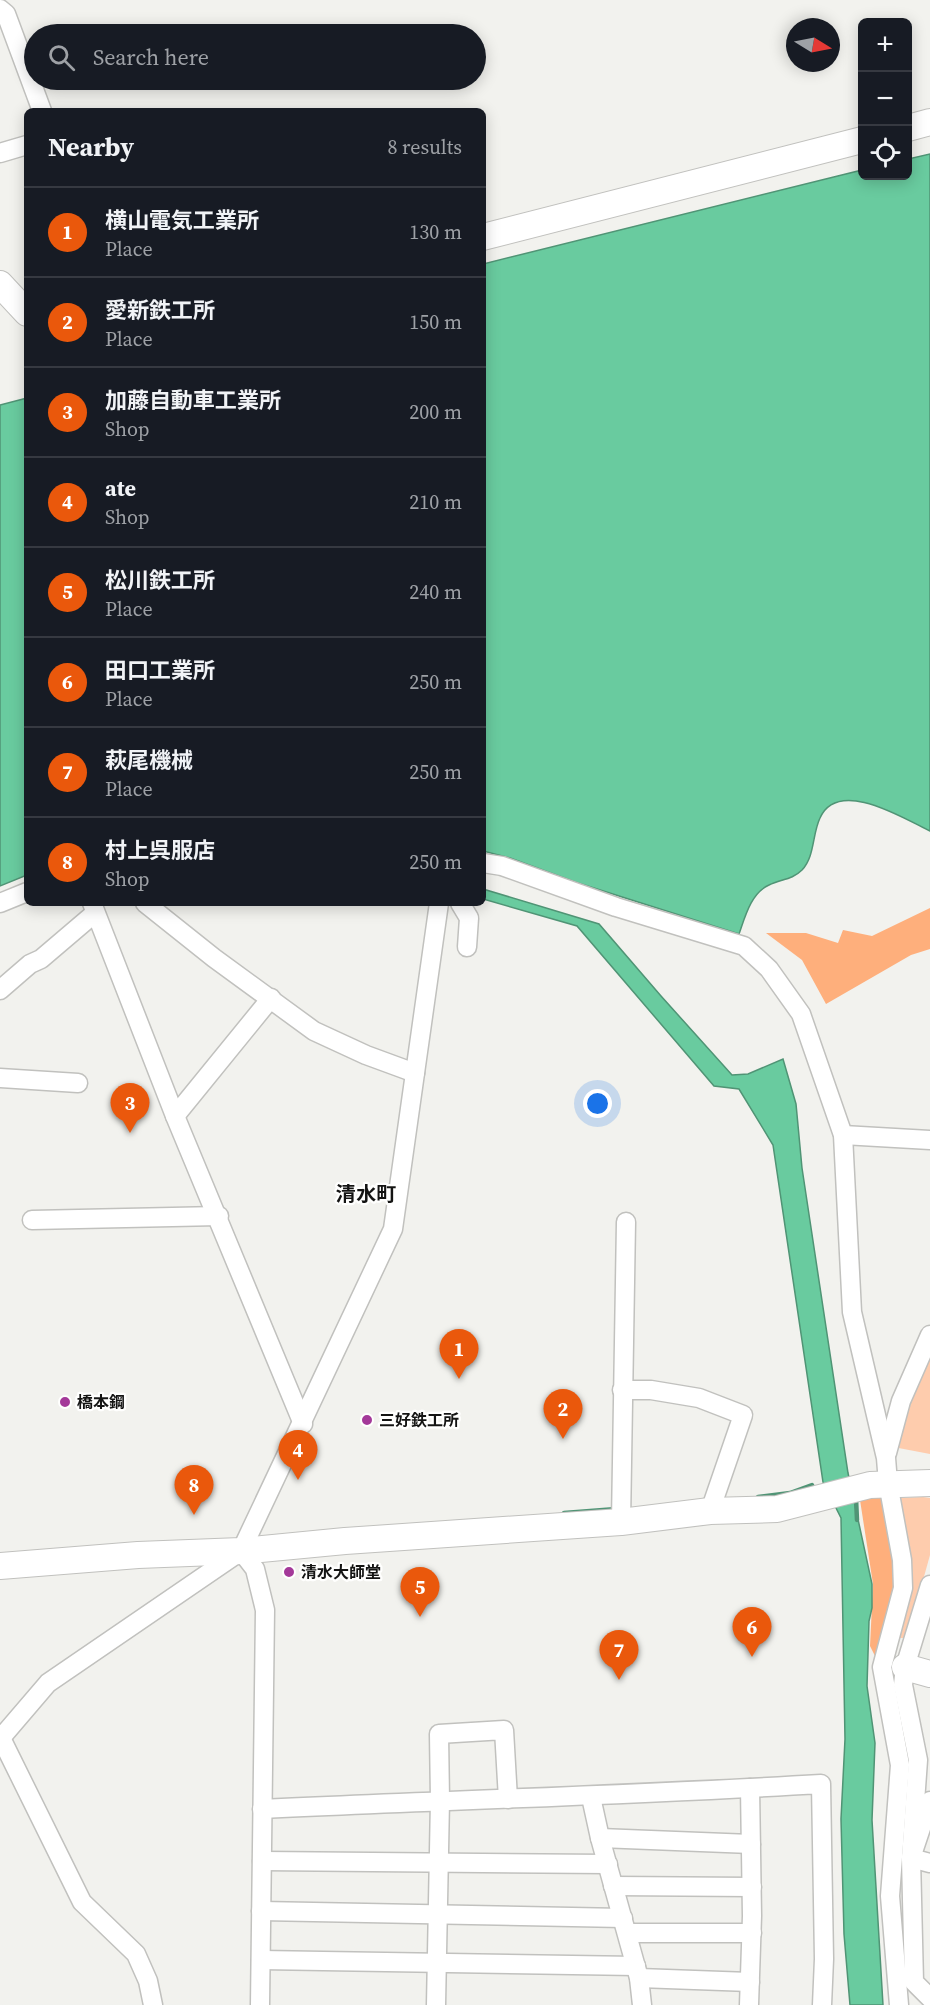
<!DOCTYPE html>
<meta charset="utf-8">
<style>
body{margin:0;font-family:"Source Serif 4","Noto Sans JP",serif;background:#242831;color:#f1f3f6}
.controls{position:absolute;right:18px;top:18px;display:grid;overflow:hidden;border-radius:9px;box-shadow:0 3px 15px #0003}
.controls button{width:54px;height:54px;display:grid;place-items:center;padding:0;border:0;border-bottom:2px solid #363941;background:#171b24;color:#f1f3f6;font:30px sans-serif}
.compass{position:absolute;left:786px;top:18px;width:54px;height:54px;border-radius:50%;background:#171b24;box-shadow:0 3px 15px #0003;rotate:100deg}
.you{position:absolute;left:598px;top:1104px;width:21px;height:21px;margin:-15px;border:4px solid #fff;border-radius:50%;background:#1a73e8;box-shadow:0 0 0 9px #1a73e833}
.badge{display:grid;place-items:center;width:39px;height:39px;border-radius:50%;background:#ea580c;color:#fff;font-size:20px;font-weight:700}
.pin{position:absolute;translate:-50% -50px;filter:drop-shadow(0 2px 3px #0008)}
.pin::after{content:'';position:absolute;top:32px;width:21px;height:18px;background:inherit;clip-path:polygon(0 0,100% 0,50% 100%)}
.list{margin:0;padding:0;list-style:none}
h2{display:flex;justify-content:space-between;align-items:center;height:78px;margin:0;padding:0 24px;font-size:26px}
h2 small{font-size:20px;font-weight:400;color:#9ea1a6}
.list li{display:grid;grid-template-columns:39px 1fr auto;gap:18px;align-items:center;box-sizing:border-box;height:90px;padding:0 24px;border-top:2px solid #363941}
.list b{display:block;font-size:22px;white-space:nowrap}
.list p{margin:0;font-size:20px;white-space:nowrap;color:#9ea1a6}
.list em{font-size:20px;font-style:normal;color:#9ea1a6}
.icon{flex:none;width:33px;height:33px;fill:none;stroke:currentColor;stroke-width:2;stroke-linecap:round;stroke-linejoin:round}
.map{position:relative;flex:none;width:930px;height:2005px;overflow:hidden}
.search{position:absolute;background:#171b24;box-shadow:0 3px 15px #0003;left:24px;top:24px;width:462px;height:66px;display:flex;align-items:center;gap:15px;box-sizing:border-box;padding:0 21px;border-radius:33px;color:#9ea1a6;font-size:22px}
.panel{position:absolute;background:#171b24;box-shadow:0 3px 15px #0003;left:24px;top:108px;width:462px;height:798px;border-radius:9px}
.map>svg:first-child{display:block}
.green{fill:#feccad}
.forest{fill:#feaf7c}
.water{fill:#69cb9f;stroke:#509475;stroke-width:1.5}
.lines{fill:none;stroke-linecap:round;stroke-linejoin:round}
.stream{stroke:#509475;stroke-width:4.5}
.street-casing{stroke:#c1c1be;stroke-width:21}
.secondary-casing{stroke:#c1c1be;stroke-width:28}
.street{stroke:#fff;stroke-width:18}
.secondary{stroke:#fff;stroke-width:26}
.poi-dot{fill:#a43999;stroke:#fffffe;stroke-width:2}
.labels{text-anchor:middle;stroke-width:4.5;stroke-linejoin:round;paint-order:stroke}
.poi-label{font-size:16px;font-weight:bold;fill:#141413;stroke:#fffffe;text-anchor:start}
.quarter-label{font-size:20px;font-weight:bold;fill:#141413;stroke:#fffffe}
</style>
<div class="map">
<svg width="930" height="2005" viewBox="0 0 930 2005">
<rect width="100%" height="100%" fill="#f2f2ee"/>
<g class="green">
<polygon points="930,1335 930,1454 888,1446"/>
<polygon points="923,1497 930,1498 930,1555 907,1638 898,1638 898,1498"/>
</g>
<g class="forest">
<polygon points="930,908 930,949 911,955 826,1004 802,960 766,933 806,933 838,943 843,930 872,936"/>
<polygon points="884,1495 892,1540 896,1594 880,1666 870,1646 873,1584 860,1500"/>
</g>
<g class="water">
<path d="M930,154V831C905,819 838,777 820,818C812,835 815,856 802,870C792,880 781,879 769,885C751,893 745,917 739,934L578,883L510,858L483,851V264L862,170V176H908V159Z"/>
<polygon points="27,398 27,875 0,886 0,405"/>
<polygon points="483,889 599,924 661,996 732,1075 748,1074 783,1059 796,1104 802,1168 848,1473 872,1584 872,1608 869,1621 867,1686 875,1743 872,1820 883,2005 850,2005 844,1934 841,1819 845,1739 841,1518 823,1482 773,1145 739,1089 714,1086 577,926 483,899"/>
</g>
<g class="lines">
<g class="stream">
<polyline points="758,1497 790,1493 812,1485"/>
<polyline points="856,1498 857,1520"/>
<polyline points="564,1513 616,1509"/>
</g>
<g class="street-casing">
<g id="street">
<polyline points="0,9 6,14 42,111"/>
<polyline points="0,153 27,145"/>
<polyline points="483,863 502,866 616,907 744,946 769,969 801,1014 843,1135 852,1312 886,1458 888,1483 902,1560 903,1588 882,1667 900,1765 890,1896 899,2005"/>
<polyline points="0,903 27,892"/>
<polyline points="92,903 175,1116 303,1424"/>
<polyline points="145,903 214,958 314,1031 366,1055 415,1073"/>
<polyline points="460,903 469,918 467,947"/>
<polyline points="0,990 30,964 41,959 95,913"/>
<polyline points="0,1078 78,1083"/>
<polyline points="175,1116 271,998"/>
<polyline points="843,1135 930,1140"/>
<polyline points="32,1220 219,1216"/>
<polyline points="622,1390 651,1390 699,1398 743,1415 710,1511"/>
<polyline points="887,1453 901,1401 930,1335"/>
<polyline points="621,1522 626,1222"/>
<polyline points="241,1551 255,1569 265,1610 260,2005"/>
<polyline points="930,1585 905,1667 903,1685 918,1760 911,1858 914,1982 930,1998"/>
<polyline points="0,1736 82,1902 136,1954 148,1981 153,2005"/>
<polyline points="1,1738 48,1683 241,1551 393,1229 439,903"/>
<polyline points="591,1797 600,1838 639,1978 642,2005"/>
<polyline points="930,1801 911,1858 930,1863"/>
<path d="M262,1809C449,1800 635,1795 821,1784L824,1959L822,2005"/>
<polyline points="600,1838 751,1844"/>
<polyline points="262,1861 608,1864"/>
<polyline points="613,1886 752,1887"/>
<polyline points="261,1911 623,1918"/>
<polyline points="627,1933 752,1933"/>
<polyline points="261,1960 636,1966"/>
<polyline points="639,1978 750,1982"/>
<polyline points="436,2005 440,1800 439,1734 504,1730 508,1799"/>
<polyline points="749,2005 752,1916 750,1788"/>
</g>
</g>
<g class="secondary-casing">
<g id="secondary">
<polyline points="908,128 930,122"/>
<polyline points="483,237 862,140"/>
<polyline points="0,284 27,313"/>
<polyline points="0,1566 138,1555 241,1551 345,1541 621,1522 710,1511 777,1509 870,1485 930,1483"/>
<polyline points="905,1667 930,1674"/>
</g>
</g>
<use href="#street" class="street"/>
<use href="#secondary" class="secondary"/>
</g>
<g class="poi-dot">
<circle cx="65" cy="1402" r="6"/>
<circle cx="367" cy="1420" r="6"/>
<circle cx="289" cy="1572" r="6"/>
</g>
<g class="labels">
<g class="poi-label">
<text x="77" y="1408">橋本鋼</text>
<text x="379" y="1426">三好鉄工所</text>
<text x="301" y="1578">清水大師堂</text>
</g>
<g class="quarter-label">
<text x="366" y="1201">清水町</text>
</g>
</g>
</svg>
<div class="controls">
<button>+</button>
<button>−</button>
<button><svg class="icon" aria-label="locate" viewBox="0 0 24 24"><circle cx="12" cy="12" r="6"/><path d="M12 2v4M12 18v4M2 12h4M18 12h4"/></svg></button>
</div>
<svg class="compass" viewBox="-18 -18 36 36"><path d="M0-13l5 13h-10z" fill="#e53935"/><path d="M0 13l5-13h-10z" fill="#9ea1a6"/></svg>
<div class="you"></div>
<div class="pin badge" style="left:459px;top:1379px">1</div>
<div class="pin badge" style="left:563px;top:1439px">2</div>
<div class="pin badge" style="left:130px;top:1133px">3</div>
<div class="pin badge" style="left:298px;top:1480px">4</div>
<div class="pin badge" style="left:420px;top:1617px">5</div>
<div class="pin badge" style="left:752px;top:1657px">6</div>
<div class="pin badge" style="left:619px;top:1680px">7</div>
<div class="pin badge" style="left:194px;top:1515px">8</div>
<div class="search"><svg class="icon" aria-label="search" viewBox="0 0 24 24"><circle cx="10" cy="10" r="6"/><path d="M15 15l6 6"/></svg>Search here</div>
<section class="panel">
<h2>Nearby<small>8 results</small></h2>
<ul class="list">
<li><span class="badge">1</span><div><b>横山電気工業所</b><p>Place</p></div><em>130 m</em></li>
<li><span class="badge">2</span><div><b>愛新鉄工所</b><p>Place</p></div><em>150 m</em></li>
<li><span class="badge">3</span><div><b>加藤自動車工業所</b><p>Shop</p></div><em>200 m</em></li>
<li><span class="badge">4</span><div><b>ate</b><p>Shop</p></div><em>210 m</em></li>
<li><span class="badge">5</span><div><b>松川鉄工所</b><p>Place</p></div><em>240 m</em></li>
<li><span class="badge">6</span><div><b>田口工業所</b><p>Place</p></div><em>250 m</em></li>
<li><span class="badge">7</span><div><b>萩尾機械</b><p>Place</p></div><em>250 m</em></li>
<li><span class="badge">8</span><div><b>村上呉服店</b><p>Shop</p></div><em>250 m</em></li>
</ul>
</section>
</div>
